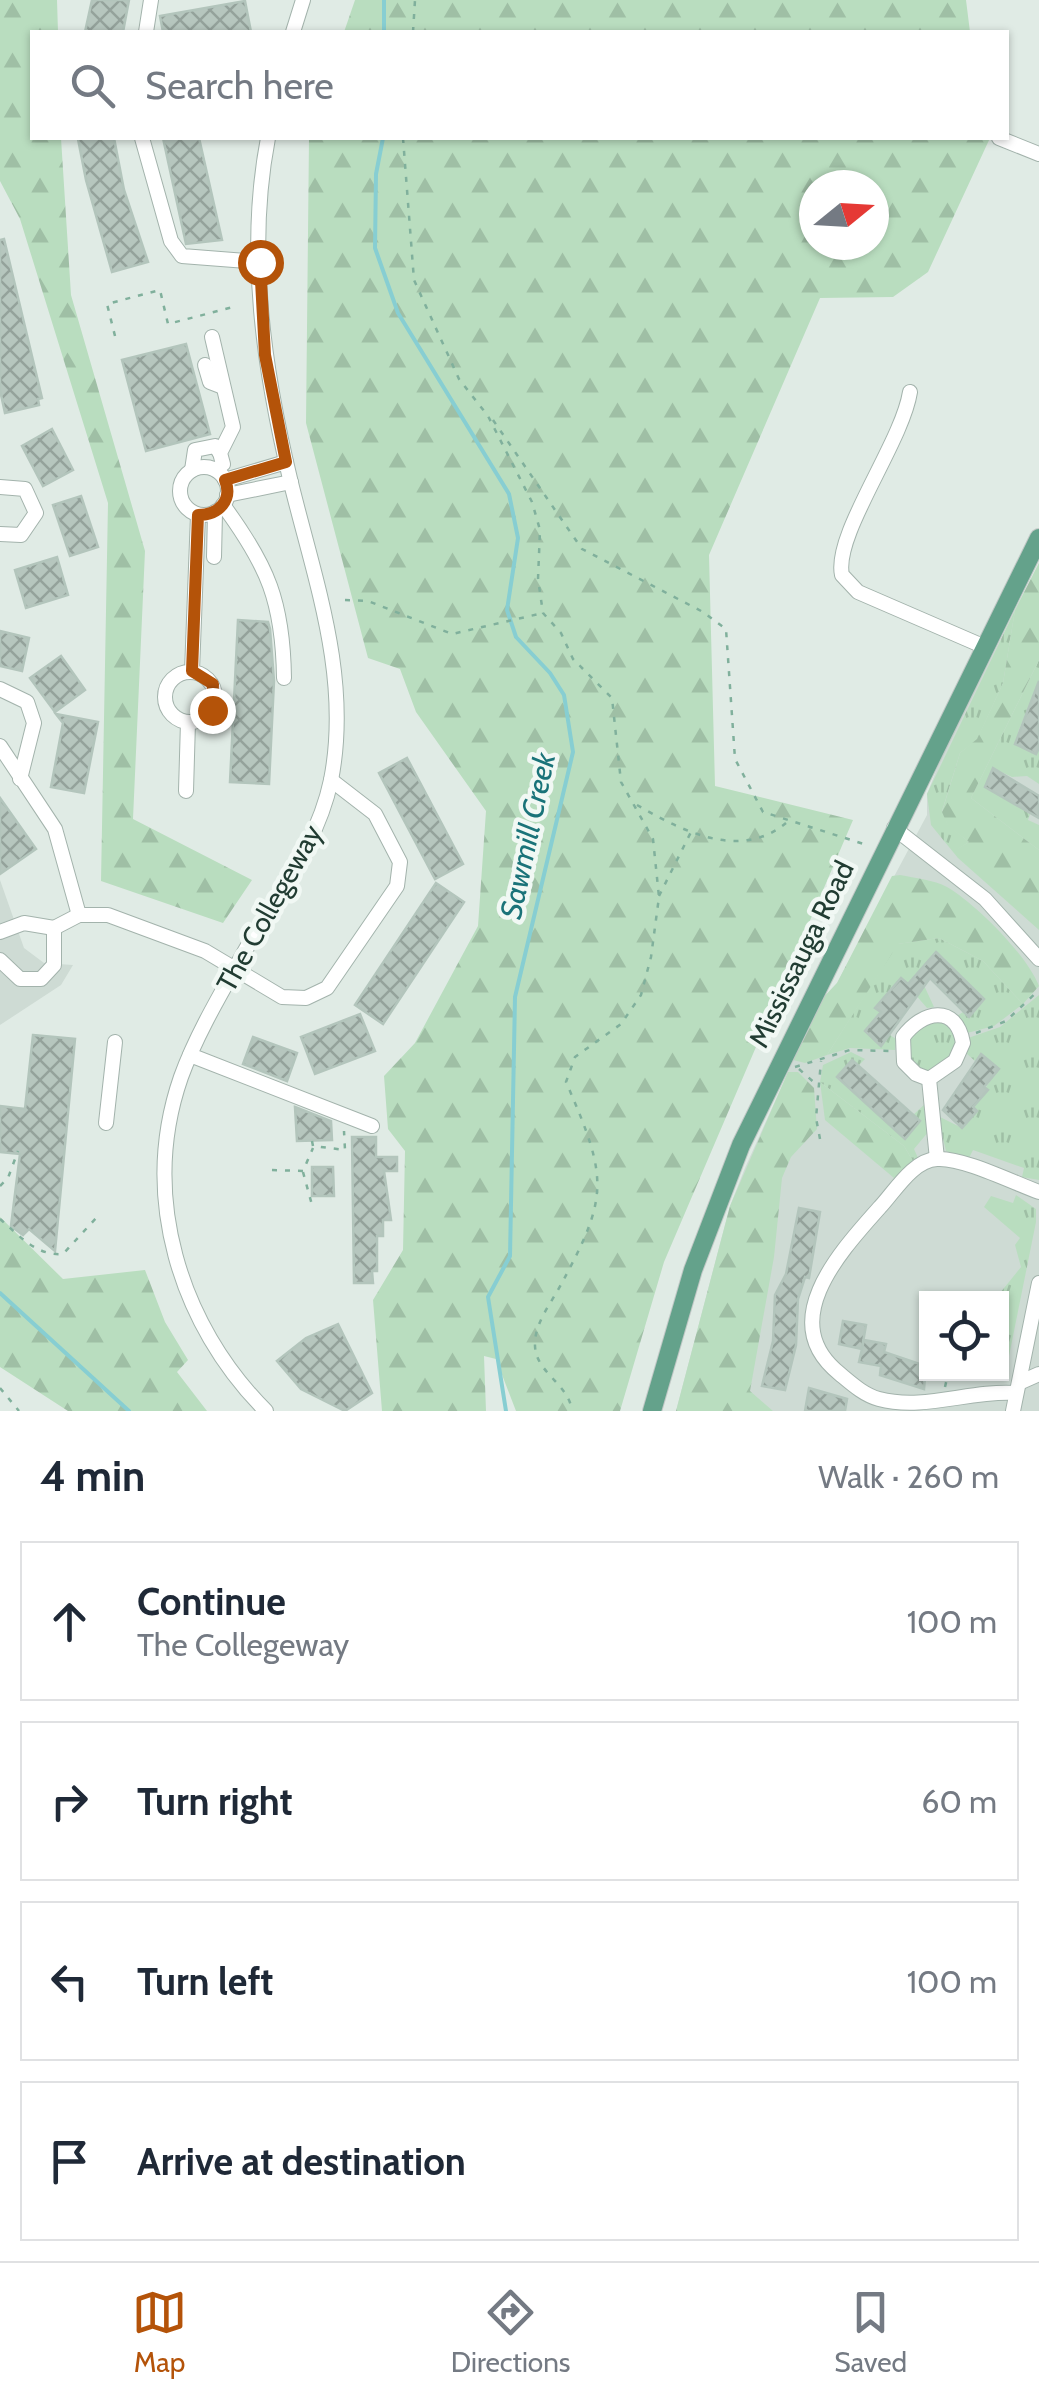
<!DOCTYPE html>
<meta charset="utf-8">
<style>
body{margin:0;font-family:Cabin,sans-serif;background:#f2f2f3;color:#1f2937}
.controls{position:absolute;right:30px;bottom:30px;display:grid;overflow:hidden;border-radius:0px;box-shadow:0 2px 8px #0004}
.controls button{width:90px;height:90px;display:grid;place-items:center;padding:0;border:0;border-bottom:2px solid #e0e1e3;background:#fff;color:#1f2937;font:50px sans-serif}
.compass{position:absolute;left:799px;top:170px;width:90px;height:90px;border-radius:50%;background:#fff;box-shadow:0 2px 8px #0004;rotate:72deg}
.stop{position:absolute;width:30px;height:30px;margin:-22px;border:8px solid #b45309;border-radius:50%;background:#fff}
.stop.end{background:#b45309;border-color:#fff;box-shadow:0 2px 10px #0008}
.list{margin:0;padding:0;list-style:none}
h2{display:flex;justify-content:space-between;align-items:center;height:130px;margin:0;padding:0 40px;font-size:42px}
h2 small{font-size:32px;font-weight:400;color:#747a83}
.list li{display:grid;grid-template-columns:65px 1fr auto;gap:30px;align-items:center;box-sizing:border-box;height:160px;margin:0 20px 20px;padding:0 20px;border:2px solid #e0e1e3;border-radius:0px}
.list b{display:block;font-size:38px;white-space:nowrap}
.list p{margin:0;font-size:32px;white-space:nowrap;color:#747a83}
.list em{font-size:32px;font-style:normal;color:#747a83}
.icon{flex:none;width:55px;height:55px;fill:none;stroke:currentColor;stroke-width:2;stroke-linecap:round;stroke-linejoin:round}
.map{position:relative;flex:none;width:1039px;height:1411px;overflow:hidden}
.search{position:absolute;background:#fff;box-shadow:0 2px 8px #0004;left:30px;right:30px;top:30px;height:110px;display:flex;align-items:center;gap:25px;box-sizing:border-box;padding:0 35px;border-radius:0px;color:#747a83;font-size:38px}
.sheet{height:850px;background:#fff}
nav{display:flex;justify-content:space-around;align-items:center;box-sizing:border-box;height:140px;border-top:2px solid #e0e1e3;background:#fff;font-size:28px;color:#747a83}
nav a{display:grid;justify-items:center;gap:5px}
nav .on{color:#b45309}
.map>svg:first-child{display:block}
.built{fill:#cedbd4;fill-rule:evenodd}
.grass{fill:url(#grass-tufts)}
.forest{fill:url(#forest-firs);fill-rule:evenodd}
.lines{fill:none;stroke-linecap:round;stroke-linejoin:round}
.stream{stroke:#87ced2;stroke-width:4}
.building{fill:url(#building-cross-hatch);stroke:#b3c5bc;stroke-width:2.5}
.minor-casing{stroke:#a3b3ac;stroke-width:16}
.major-casing{stroke:#c1c8c6;stroke-width:20}
.path{stroke:#80b09c;stroke-width:2.5;stroke-dasharray:5 8;stroke-linecap:butt}
.minor{stroke:#fff;stroke-width:14}
.major{stroke:#64a28b;stroke-width:18}
.route{stroke:#b45309;stroke-width:12}
.labels{text-anchor:middle;stroke-width:9;stroke-linejoin:round;paint-order:stroke}
.street-label{font-size:28px;fill:#213c32;stroke:#f1f8f4}
.water-label{font-size:30px;font-style:italic;fill:#1a7379;stroke:#f1f8f4}
</style>
<div class="map">
<svg width="1039" height="1411" viewBox="0 0 1039 1411">
<defs>
<pattern id="grass-tufts" width="24" height="20" patternUnits="userSpaceOnUse" patternTransform="scale(2.5)"><rect width="24" height="20" fill="#b9ddbf"/><path d="M3 7l-1-3M5 7V3M7 7l1-3M15 17l-1-3M17 17v-4M19 17l1-3" fill="none" stroke="#9fbfa5"/></pattern>
<pattern id="forest-firs" width="22" height="20" patternUnits="userSpaceOnUse" patternTransform="scale(2.5)"><rect width="22" height="20" fill="#b9ddbf"/><path d="M5 1l3.5 6h-7zM16 11l3.5 6h-7z" fill="#9fbfa5"/></pattern>
<pattern id="building-cross-hatch" width="8" height="8" patternUnits="userSpaceOnUse" patternTransform="scale(2.5)"><rect width="8" height="8" fill="#b6c6be"/><path d="M0 0l8 8M0 8l8-8" fill="none" stroke="#94a29b"/></pattern>
</defs>
<rect width="100%" height="100%" fill="#e0ebe5"/>
<g class="built">
<path d="M1039,563V1411H676L730,1206L745,1168L820,1001L837,983L927,815V794L942,756ZM926,1298H1002V1374H926Z"/>
<polygon points="0,880 24,948 44,963 73,965 61,985 0,1025"/>
</g>
<g class="grass">
<polygon points="1015,610 1003,683 977,740 960,753 942,811 948,825 969,842 958,849 958,858 931,825 927,794"/>
<polygon points="1039,660 1039,681 1018,732 1036,754 1039,748 1039,784 1027,776 1012,777 993,768 985,786 1030,814 1028,820 1039,825 1039,850 971,798"/>
<polygon points="939,938 983,961 1023,1004 994,1026 967,1033 957,1016 963,1012 969,1016 984,999 936,952 922,981 934,1007 927,1008 901,978 876,1008 881,1012 865,1031 881,1045 890,1035 896,1039 895,1050 850,1048 827,1055 897,944"/>
<polygon points="1039,995 1039,1180 1022,1177 1024,1168 973,1150 968,1160 946,1151 938,1116 962,1128 977,1111 973,1107 998,1069 982,1054 975,1061 966,1053 968,1038 1000,1027"/>
<circle cx="932" cy="1046" r="25"/>
<polygon points="851,1052 865,1059 859,1065 852,1060 838,1077 905,1139 913,1115 926,1103 929,1131 914,1149 918,1158 913,1161 904,1146 820,1082 823,1065"/>
<polygon points="1016,1195 1036,1209 1036,1222 1008,1361 1002,1349 1002,1298 996,1298 1021,1267 1015,1245 1020,1238 984,1207 991,1196 1013,1203"/>
</g>
<g class="forest">
<polygon points="0,0 57,0 58,32 32,32 32,138 61,138 71,295 145,551 133,819 252,880 223,923 101,881 108,503 20,219 0,181"/>
<polygon points="355,0 966,0 970,32 344,32"/>
<path d="M309,138H990L928,272L893,297L820,298L709,555L715,786L853,820L664,1262L620,1411H516L496,1359L484,1356L486,1411H382L373,1300L403,1250L405,1151L388,1129L384,1076L415,1043L478,926L486,811L416,712L400,669L368,658L306,423ZM814,185H874V245H814Z"/>
<polygon points="1039,563 1039,660 971,798 1039,850 1039,930 958,858 957,849 969,842 948,826 942,812 960,753 977,739 1003,683 1015,610"/>
<path d="M900,875C915,878 934,880 947,887C976,904 1027,955 1039,986L1023,1004L983,961L939,938L898,944L827,1055L805,1063L793,1060L820,1001L837,983L892,876Z"/>
<polygon points="788,1072 798,1072 814,1088 817,1129 791,1157 782,1178 774,1257 750,1391 773,1411 676,1411 730,1206"/>
<polygon points="820,1082 904,1146 913,1161 894,1178 825,1120"/>
<polygon points="0,1217 63,1279 145,1270 165,1322 188,1360 177,1372 207,1411 68,1411 0,1367"/>
</g>
<g class="lines">
<g class="stream">
<polyline points="384,32 384,0"/>
<polyline points="383,138 376,174 375,248 398,313 509,494 518,538 507,610 516,637 550,673 564,695 573,752 515,997 510,1256 488,1297 506,1411"/>
<polyline points="0,1293 129,1411"/>
</g>
</g>
<g class="building">
<polygon points="92,0 129,0 123,32 85,32"/>
<polygon points="245,1 251,32 163,32 160,16"/>
<polygon points="86,138 114,138 124,190 148,262 112,272 86,180 78,139"/>
<polygon points="163,138 199,138 222,240 186,244"/>
<polygon points="4,239 42,398 38,399 39,405 5,413 0,390 0,240"/>
<polygon points="186,344 210,434 146,451 122,360"/>
<polygon points="52,429 73,470 43,486 22,446"/>
<polygon points="81,496 98,547 70,556 53,505"/>
<polygon points="57,557 68,595 26,608 15,570"/>
<polygon points="238,620 268,622 270,629 274,681 269,784 230,782"/>
<polygon points="0,631 29,638 22,671 0,666"/>
<polygon points="61,656 85,690 55,712 30,678"/>
<polygon points="1039,681 1039,748 1036,754 1015,744"/>
<polygon points="56,714 98,722 84,793 51,787 63,723"/>
<polygon points="407,758 463,864 435,879 379,773"/>
<polygon points="993,768 1039,796 1039,818 985,787"/>
<polygon points="0,798 36,849 0,874"/>
<polygon points="436,883 464,902 383,1024 355,1005"/>
<polygon points="936,952 984,999 969,1017 930,978 881,1046 865,1031 881,1012 875,1008 901,978 908,984"/>
<polygon points="360,1014 375,1051 315,1074 301,1037"/>
<polygon points="33,1035 75,1039 55,1251 29,1229 23,1235 11,1226 20,1154 0,1152 0,1106 25,1109"/>
<polygon points="253,1037 297,1053 287,1081 243,1064"/>
<polygon points="981,1054 999,1069 984,1087 988,1090 973,1107 977,1111 962,1128 943,1110"/>
<polygon points="852,1060 920,1121 905,1139 837,1077"/>
<polygon points="295,1107 331,1121 332,1140 297,1141"/>
<polygon points="352,1137 376,1137 376,1157 397,1157 397,1171 384,1171 391,1220 383,1220 383,1236 377,1236 377,1271 372,1271 373,1283 354,1283"/>
<polygon points="312,1167 333,1167 334,1196 312,1196"/>
<polygon points="799,1208 820,1212 809,1278 805,1277 798,1299 796,1345 785,1390 762,1386 773,1341 775,1295 786,1274"/>
<polygon points="843,1321 866,1325 862,1348 864,1340 886,1344 884,1352 926,1366 924,1389 880,1375 881,1366 859,1362 862,1349 839,1344"/>
<polygon points="338,1324 372,1393 345,1411 301,1389 277,1361 306,1338"/>
<polygon points="809,1388 847,1399 845,1411 805,1411"/>
</g>
<g class="lines">
<g class="minor-casing">
<g id="minor">
<polyline points="146,32 151,0"/>
<polyline points="293,32 303,0"/>
<polyline points="142,138 171,241 182,256 259,262"/>
<polyline points="999,138 1039,154"/>
<polyline points="212,337 233,427 220,453 223,464 216,470"/>
<polyline points="205,365 210,382 223,387"/>
<path d="M910,392C902,443 833,535 842,575L858,592L985,647"/>
<circle cx="204" cy="491" r="24"/>
<polyline points="192,470 195,450 215,446 220,453"/>
<polyline points="225,480 286,462"/>
<polyline points="0,487 25,489 36,513 21,535 0,534"/>
<polyline points="227,495 291,482"/>
<path d="M223,505C268,566 283,602 284,678"/>
<polyline points="214,557 215,512"/>
<polyline points="192,671 198,515"/>
<circle cx="190" cy="697" r="25"/>
<polyline points="0,689 27,702 34,723 20,779"/>
<polyline points="0,746 55,829 79,915"/>
<polyline points="186,791 188,722"/>
<polyline points="894,828 985,899 1039,959"/>
<polyline points="54,928 79,915 108,915 205,951 282,997 306,998 327,988 397,886 400,862 375,814 331,780"/>
<polyline points="0,932 24,923 54,928"/>
<polyline points="0,960 20,979 41,979 54,965 54,928"/>
<polyline points="190,1055 372,1126"/>
<path d="M929,1079L916,1074L904,1062L903,1037C922,1011 956,1003 963,1043L955,1061L929,1079L937,1159"/>
<polyline points="106,1123 115,1042"/>
<polyline points="1021,1382 1039,1374"/>
<path d="M1015,1393C970,1390 924,1411 879,1399C864,1395 852,1384 840,1374C775,1322 839,1253 880,1207C895,1191 913,1160 937,1159C962,1157 1014,1183 1039,1192"/>
<path d="M266,1411C179,1324 140,1195 181,1077C197,1033 223,990 246,949C277,895 318,843 331,780C351,678 315,581 291,483C264,371 246,252 268,138"/>
<polyline points="1013,1411 1039,1283"/>
</g>
</g>
<g class="major-casing">
<polyline id="major" points="652,1411 693,1270 741,1145 1039,538"/>
</g>
<g class="path">
<polyline points="413,32 415,0"/>
<path d="M403,138L414,280L459,379L488,416L532,502L540,530L538,579L543,613L561,633L573,659L612,698L621,782L653,839L659,897L651,957L641,995L621,1024L575,1057L566,1082C609,1180 609,1197 558,1290C548,1307 534,1326 535,1346C536,1373 569,1384 572,1411"/>
<polyline points="115,336 107,304 160,290 168,324 237,306"/>
<polyline points="493,420 582,549 703,612 726,629 735,759 763,812 867,845"/>
<polyline points="345,600 368,601 452,634 543,613"/>
<path d="M637,805C682,831 740,861 786,823"/>
<polyline points="659,896 691,832"/>
<polyline points="976,1033 1006,1021 1039,990"/>
<polyline points="795,1067 850,1050 889,1051"/>
<polyline points="799,1069 818,1086"/>
<polyline points="820,1139 816,1118 821,1061"/>
<polyline points="312,1141 313,1146 345,1150 344,1131"/>
<polyline points="272,1170 303,1171 313,1148"/>
<polyline points="303,1172 312,1205"/>
<polyline points="0,1186 8,1178 18,1151"/>
<path d="M0,1219C20,1236 36,1256 63,1254L98,1216"/>
<polyline points="1002,1354 1009,1364"/>
<polyline points="945,1387 948,1374"/>
<polyline points="0,1388 19,1411"/>
</g>
<use href="#minor" class="minor"/>
<use href="#major" class="major"/>
</g>
<g class="lines">
<path class="route" d="M212,710L213,684L192,671L198,515C219,515 233,500 225,480L286,462L265,355L260,262"/>
</g>
<g class="labels">
<g class="street-label">
<text transform="translate(269 908) rotate(-61)" y="10">The Collegeway</text>
<text transform="translate(801 954) rotate(-64)" y="10">Mississauga Road</text>
</g>
<g class="water-label">
<text transform="translate(528 836) rotate(-78)" y="10">Sawmill Creek</text>
</g>
</g>
</svg>
<div class="controls">
<button><svg class="icon" aria-label="locate" viewBox="0 0 24 24"><circle cx="12" cy="12" r="6"/><path d="M12 2v4M12 18v4M2 12h4M18 12h4"/></svg></button>
</div>
<svg class="compass" viewBox="-18 -18 36 36"><path d="M0-13l5 13h-10z" fill="#e53935"/><path d="M0 13l5-13h-10z" fill="#747a83"/></svg>
<div class="stop" style="left:260px;top:262px"></div>
<div class="stop end" style="left:212px;top:710px"></div>
<div class="search"><svg class="icon" aria-label="search" viewBox="0 0 24 24"><circle cx="10" cy="10" r="6"/><path d="M15 15l6 6"/></svg>Search here</div>
</div>
<section class="sheet">
<h2>4 min<small>Walk · 260 m</small></h2>
<ul class="list">
<li><svg class="icon" aria-label="ahead" viewBox="0 0 24 24"><path d="M12 20V5M6 11l6-6 6 6"/></svg><div><b>Continue</b><p>The Collegeway</p></div><em>100 m</em></li>
<li><svg class="icon" aria-label="right" viewBox="0 0 24 24"><path d="M7 20v-9h11M14 6l5 5-5 5"/></svg><div><b>Turn right</b></div><em>60 m</em></li>
<li><svg class="icon" aria-label="left" viewBox="0 0 24 24"><path d="M17 20v-9H6M10 6l-5 5 5 5"/></svg><div><b>Turn left</b></div><em>100 m</em></li>
<li><svg class="icon" aria-label="arrive" viewBox="0 0 24 24"><path d="M6 21V4h12l-3 4 3 4H6"/></svg><div><b>Arrive at destination</b></div></li>
</ul>
</section>
<nav>
<a class="on"><svg class="icon" aria-label="map" viewBox="0 0 24 24"><path d="M3 6l6-2 6 2 6-2v14l-6 2-6-2-6 2zM9 4v14M15 6v14"/></svg>Map</a>
<a><svg class="icon" aria-label="directions" viewBox="0 0 24 24"><path d="M12 3l9 9-9 9-9-9zM9 14v-3h6M13 9l2 2-2 2"/></svg>Directions</a>
<a><svg class="icon" aria-label="saved" viewBox="0 0 24 24"><path d="M7 4h10v16l-5-4-5 4z"/></svg>Saved</a>
</nav>
